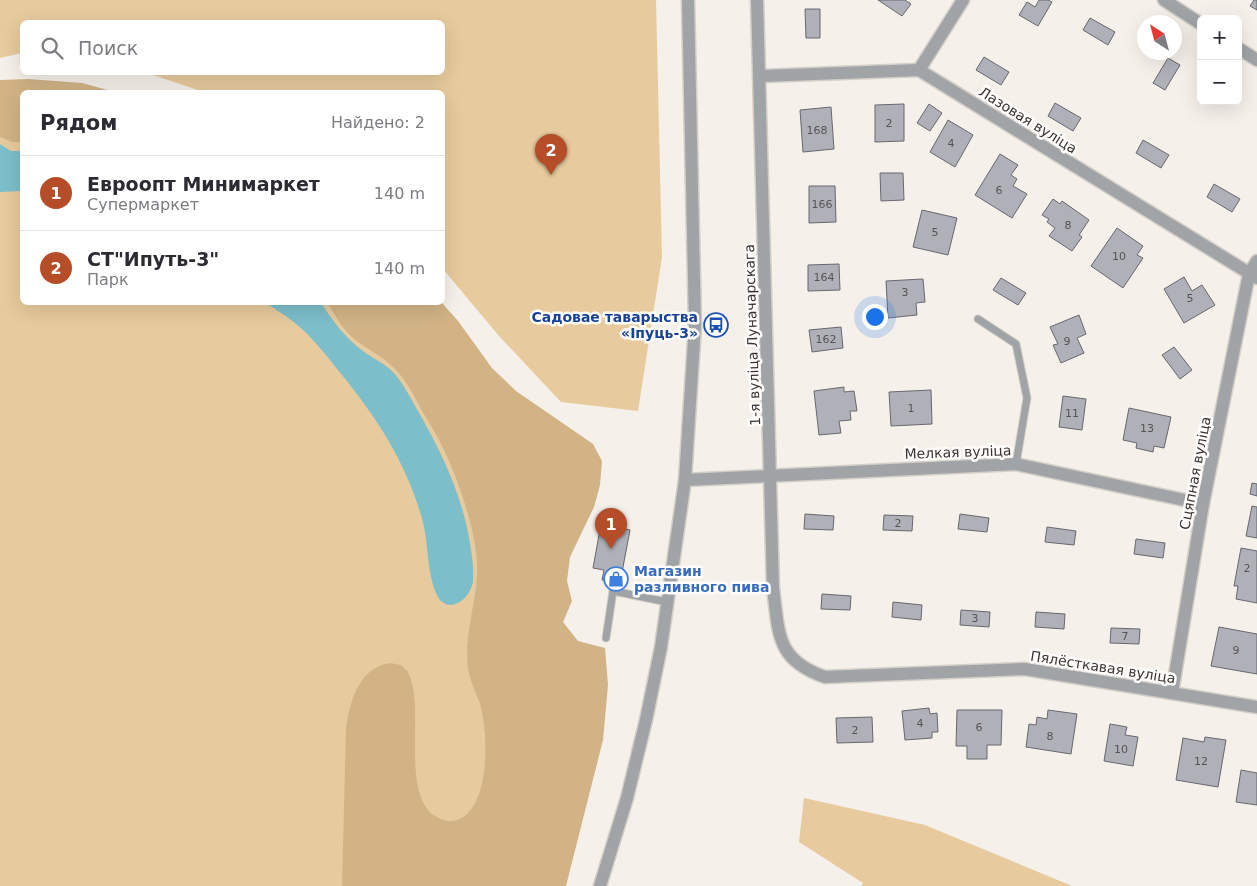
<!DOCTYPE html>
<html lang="ru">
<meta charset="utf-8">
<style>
body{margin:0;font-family:"DejaVu Sans",sans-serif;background:#f2f2f3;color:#2b2b33}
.controls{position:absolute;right:15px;top:15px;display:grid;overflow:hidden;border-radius:8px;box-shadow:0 5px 20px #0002}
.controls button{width:45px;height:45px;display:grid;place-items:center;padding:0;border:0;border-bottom:1px solid #e1e1e2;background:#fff;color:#2b2b33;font:25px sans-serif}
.compass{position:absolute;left:1137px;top:15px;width:45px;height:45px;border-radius:50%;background:#fff;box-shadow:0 5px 20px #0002;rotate:324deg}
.you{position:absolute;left:874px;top:316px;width:18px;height:18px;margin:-12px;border:4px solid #fff;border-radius:50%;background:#1a73e8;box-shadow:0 0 0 8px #1a73e833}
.badge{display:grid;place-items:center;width:32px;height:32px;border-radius:50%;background:#b54d29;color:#fff;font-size:16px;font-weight:700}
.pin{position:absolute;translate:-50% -41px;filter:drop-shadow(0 1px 2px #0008)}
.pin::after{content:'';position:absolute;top:26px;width:18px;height:15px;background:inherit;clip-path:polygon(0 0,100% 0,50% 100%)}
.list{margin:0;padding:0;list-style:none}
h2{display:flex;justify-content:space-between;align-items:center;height:65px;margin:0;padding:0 20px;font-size:21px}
h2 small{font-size:16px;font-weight:400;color:#7c7c81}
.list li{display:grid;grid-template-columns:32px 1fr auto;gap:15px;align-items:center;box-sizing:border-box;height:75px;padding:0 20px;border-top:1px solid #e1e1e2}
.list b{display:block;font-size:19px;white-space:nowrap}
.list p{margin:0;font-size:16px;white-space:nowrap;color:#7c7c81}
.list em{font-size:16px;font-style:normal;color:#7c7c81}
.icon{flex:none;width:28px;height:28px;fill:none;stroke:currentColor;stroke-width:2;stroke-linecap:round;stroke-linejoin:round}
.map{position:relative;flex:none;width:1257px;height:886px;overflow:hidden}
.search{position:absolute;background:#fff;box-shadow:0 5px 20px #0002;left:20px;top:20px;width:425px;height:55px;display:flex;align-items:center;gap:12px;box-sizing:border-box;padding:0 18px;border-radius:8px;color:#7c7c81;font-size:19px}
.panel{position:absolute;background:#fff;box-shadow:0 5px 20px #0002;left:20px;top:90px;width:425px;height:215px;border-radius:8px}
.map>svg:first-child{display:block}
.green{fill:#e7ca9d}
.forest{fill:#d1b386}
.water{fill:#7cbeca}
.building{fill:#b0b1b8;stroke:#67686e}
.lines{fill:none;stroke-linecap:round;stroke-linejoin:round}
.service-casing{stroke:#d3cec8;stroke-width:9}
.minor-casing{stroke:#d3cec8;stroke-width:15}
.tertiary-casing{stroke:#d3cec8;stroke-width:15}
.service{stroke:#a1a4a6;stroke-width:7}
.minor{stroke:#a1a4a6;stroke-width:12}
.tertiary{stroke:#a1a4a6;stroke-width:12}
.labels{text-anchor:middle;stroke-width:5;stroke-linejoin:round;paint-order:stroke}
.number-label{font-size:11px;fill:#555454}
.street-label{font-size:14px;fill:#373532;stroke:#fffefc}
.transit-label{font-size:14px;font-weight:bold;fill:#164399;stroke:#fffefc;text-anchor:end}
.shop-label{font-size:14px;font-weight:bold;fill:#366cbe;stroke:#fffefc;text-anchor:start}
</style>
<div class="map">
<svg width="1257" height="886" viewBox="0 0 1257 886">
<rect width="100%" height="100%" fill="#f5f0e9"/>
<g class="green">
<polygon points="0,0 656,0 662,257 638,411 561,402 499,336 443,269 442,92 204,92 147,73 442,72 442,22 22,22 22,53 0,58"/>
<polygon points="0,112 22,113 22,302 414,303 520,689 468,886 0,886"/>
<polygon points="804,798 925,825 1072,886 861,886 863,883 799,842"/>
</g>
<g class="forest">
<polygon points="28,79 82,83 115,92 22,92 22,142 12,142 0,137 0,80"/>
<path d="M328,303H442L458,321L492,368L516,391L593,444L602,461L600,485L594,507L570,557L567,581L572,601L563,622L578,641L605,648L608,685L603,740L566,886H342L346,728C350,703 357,672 385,664C390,662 396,664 401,665C404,668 409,672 410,677C424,713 401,794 435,816C446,823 456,823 466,815C490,794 488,732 480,704C476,692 470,681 468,668C464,640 475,605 477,576C479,541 463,494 449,461C442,444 432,427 422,411C414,395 405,378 392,366C380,354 364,348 352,337C342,328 334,314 328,303Z"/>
</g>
<g class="water">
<polygon points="0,144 11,151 22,151 22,191 0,192"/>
<path d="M266,303H321C333,321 345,338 363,351C372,358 382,362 391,370C402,381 410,397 418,411C442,453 462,495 470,543C472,556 474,568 473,581C470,602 445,616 436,593C426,569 429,540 421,515C405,461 377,418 342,375C329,359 317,343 302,329C291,319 278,311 266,303Z"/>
</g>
<g class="building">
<polygon points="878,0 905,0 911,4 902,16"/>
<polygon points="1039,0 1048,0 1052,2 1038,26 1019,15 1027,2 1035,7"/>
<polygon points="1254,0 1257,0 1257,10 1250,6"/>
<polygon points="805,9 820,9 820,38 806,38"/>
<polygon points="1090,18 1115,32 1108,45 1083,30"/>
<polygon points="984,57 1009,72 1001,85 976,70"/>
<polygon points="1168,58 1180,65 1165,90 1153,83"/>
<polygon points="1055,103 1081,118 1073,131 1048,116"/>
<polygon points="904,104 904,141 875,142 875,105"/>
<polygon points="929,104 942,113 930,131 917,123"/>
<polygon points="831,107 834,149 803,152 800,110"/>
<polygon points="948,120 973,135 955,167 930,152"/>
<polygon points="1143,140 1169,155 1161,168 1136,153"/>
<polygon points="1000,154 1018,165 1011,175 1017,179 1013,186 1027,194 1012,218 975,195"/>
<polygon points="880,173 903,173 904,200 881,201"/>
<polygon points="1214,184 1240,199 1232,212 1207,197"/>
<polygon points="809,186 835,186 836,222 809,223"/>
<polygon points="1053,199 1060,204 1062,201 1089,220 1079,235 1082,237 1072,251 1049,236 1055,228 1047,222 1049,219 1042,215"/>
<polygon points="922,210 957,218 948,255 913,247"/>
<polygon points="1117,228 1143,246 1137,255 1143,258 1123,288 1091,266"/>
<polygon points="839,264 840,290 808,291 808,265"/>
<polygon points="1184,277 1192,291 1202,285 1215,305 1184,323 1164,289"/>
<polygon points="1001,278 1026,293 1018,305 993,290"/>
<polygon points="923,279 925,302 916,303 917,315 888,318 886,281"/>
<polygon points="1079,315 1086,334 1077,338 1084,353 1061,363 1053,345 1058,344 1050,327"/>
<polygon points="841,327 843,348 812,352 809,330"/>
<polygon points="1174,347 1192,370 1180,379 1162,355"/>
<polygon points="844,387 844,392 854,391 857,411 850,411 851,420 839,421 841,433 819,435 814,391"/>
<polygon points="931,390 932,424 891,426 889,392"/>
<polygon points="1063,396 1086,399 1082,430 1059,427"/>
<polygon points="1129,408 1171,417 1164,448 1154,446 1153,452 1136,448 1137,443 1123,440"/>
<polygon points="1252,483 1257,484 1257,496 1250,494"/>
<polygon points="1252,506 1257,507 1257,538 1246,536"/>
<polygon points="805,514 834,516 833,530 804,529"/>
<polygon points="960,514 989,518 987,532 958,529"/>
<polygon points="884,515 913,516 912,531 883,530"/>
<polygon points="601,524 630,530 620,583 602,580 604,570 593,568"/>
<polygon points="1047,527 1076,531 1074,545 1045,542"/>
<polygon points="1136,539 1165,543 1163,558 1134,554"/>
<polygon points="1241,548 1257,551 1257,603 1236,599 1238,586 1234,586"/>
<polygon points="822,594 851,596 850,610 821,609"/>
<polygon points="893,602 922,605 921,620 892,617"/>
<polygon points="961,610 990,612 989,627 960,625"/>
<polygon points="1036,612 1065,614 1064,629 1035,627"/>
<polygon points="1219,627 1257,634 1257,674 1211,666"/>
<polygon points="1111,628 1140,629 1139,644 1110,643"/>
<polygon points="929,708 930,714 937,713 938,732 932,732 932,738 905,740 902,711"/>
<polygon points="957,710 1002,710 1001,745 987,745 987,759 967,759 967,746 956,746"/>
<polygon points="1048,710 1077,714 1071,754 1026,747 1029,724 1036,725 1037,717 1047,719"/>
<polygon points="872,717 873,742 837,743 836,718"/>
<polygon points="1110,724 1127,727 1125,735 1138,737 1133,766 1104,761"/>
<polygon points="1205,737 1226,740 1218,787 1176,780 1183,738 1204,742"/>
<polygon points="1241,770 1257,773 1257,805 1236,802"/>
</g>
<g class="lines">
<g class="service-casing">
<g id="service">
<polyline points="978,319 1016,344 1027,398 1016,464"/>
<polyline points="606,638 613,591 667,602"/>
</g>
</g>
<g class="minor-casing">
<g id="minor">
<path d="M757,0L773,588C779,634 776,660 825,677L1025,669L1257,707"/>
<polyline points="1164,0 1201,24"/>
<polyline points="1238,48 1257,60"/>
<polyline points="919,70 963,0"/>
<polyline points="760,76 919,70 1257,278"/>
<polyline points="685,480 1016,464 1203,504"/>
<polyline points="1172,693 1203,504 1249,274 1257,261"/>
</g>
</g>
<g class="tertiary-casing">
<polyline id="tertiary" points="600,886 627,798 646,720 661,647 685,480 695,325 688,0"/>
</g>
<use href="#service" class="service"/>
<use href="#minor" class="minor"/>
<use href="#tertiary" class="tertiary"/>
</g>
<defs>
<g id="bus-ring" transform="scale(1.25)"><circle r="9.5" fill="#fffefc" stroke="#1a4fb4" stroke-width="1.5"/><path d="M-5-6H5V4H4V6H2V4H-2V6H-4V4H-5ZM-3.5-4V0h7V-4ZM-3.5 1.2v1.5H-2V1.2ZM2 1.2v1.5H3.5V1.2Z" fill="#1a4fb4"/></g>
<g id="shop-ring" transform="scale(1.25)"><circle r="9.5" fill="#fffefc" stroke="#3f7fe0" stroke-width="1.5"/><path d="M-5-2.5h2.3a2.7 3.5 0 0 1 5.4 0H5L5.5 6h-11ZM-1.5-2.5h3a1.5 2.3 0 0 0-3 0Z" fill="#3f7fe0"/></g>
</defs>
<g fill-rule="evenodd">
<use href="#bus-ring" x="716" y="325"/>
<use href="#shop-ring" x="616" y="579"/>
</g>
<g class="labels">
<g class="number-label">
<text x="889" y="127">2</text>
<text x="817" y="134">168</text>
<text x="951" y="147">4</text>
<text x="999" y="194">6</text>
<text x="822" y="208">166</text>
<text x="1068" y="229">8</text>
<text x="935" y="236">5</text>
<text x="1119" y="260">10</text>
<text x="824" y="281">164</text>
<text x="905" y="296">3</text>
<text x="1190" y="302">5</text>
<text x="826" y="343">162</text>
<text x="1067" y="345">9</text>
<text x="911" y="412">1</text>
<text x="1072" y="417">11</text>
<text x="1147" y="432">13</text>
<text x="898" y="527">2</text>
<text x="1247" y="572">2</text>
<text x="975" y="622">3</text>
<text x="1125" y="640">7</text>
<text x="1236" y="654">9</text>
<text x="920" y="727">4</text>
<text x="979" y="731">6</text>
<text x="855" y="734">2</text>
<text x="1050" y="740">8</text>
<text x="1121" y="753">10</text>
<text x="1201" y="765">12</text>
</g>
<g class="street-label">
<text transform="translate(1028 120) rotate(32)" y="5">Лазовая вуліца</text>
<text transform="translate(752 335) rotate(-92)" y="5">1-я вуліца Луначарскага</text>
<text transform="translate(958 452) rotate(-2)" y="5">Мелкая вуліца</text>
<text transform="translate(1195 473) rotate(-79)" y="5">Сцяпная вуліца</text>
<text transform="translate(1103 667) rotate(9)" y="5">Пялёсткавая вуліца</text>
</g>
<g class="transit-label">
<text x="698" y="322">Садовае таварыства<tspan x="698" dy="16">«Іпуць-3»</tspan></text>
</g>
<g class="shop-label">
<text x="634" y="576">Магазин<tspan x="634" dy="16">разливного пива</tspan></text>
</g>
</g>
</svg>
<div class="controls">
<button>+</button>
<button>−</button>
</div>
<svg class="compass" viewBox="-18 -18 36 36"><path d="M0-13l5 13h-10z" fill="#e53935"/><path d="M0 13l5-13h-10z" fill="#7c7c81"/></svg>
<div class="you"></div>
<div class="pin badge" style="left:611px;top:549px">1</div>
<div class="pin badge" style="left:551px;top:175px">2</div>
<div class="search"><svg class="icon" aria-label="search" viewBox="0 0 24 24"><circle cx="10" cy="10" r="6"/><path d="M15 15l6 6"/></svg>Поиск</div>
<section class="panel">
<h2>Рядом<small>Найдено: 2</small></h2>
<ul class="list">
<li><span class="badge">1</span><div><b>Евроопт Минимаркет</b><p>Супермаркет</p></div><em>140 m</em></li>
<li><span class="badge">2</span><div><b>СТ&quot;Ипуть-3&quot;</b><p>Парк</p></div><em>140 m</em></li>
</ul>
</section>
</div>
